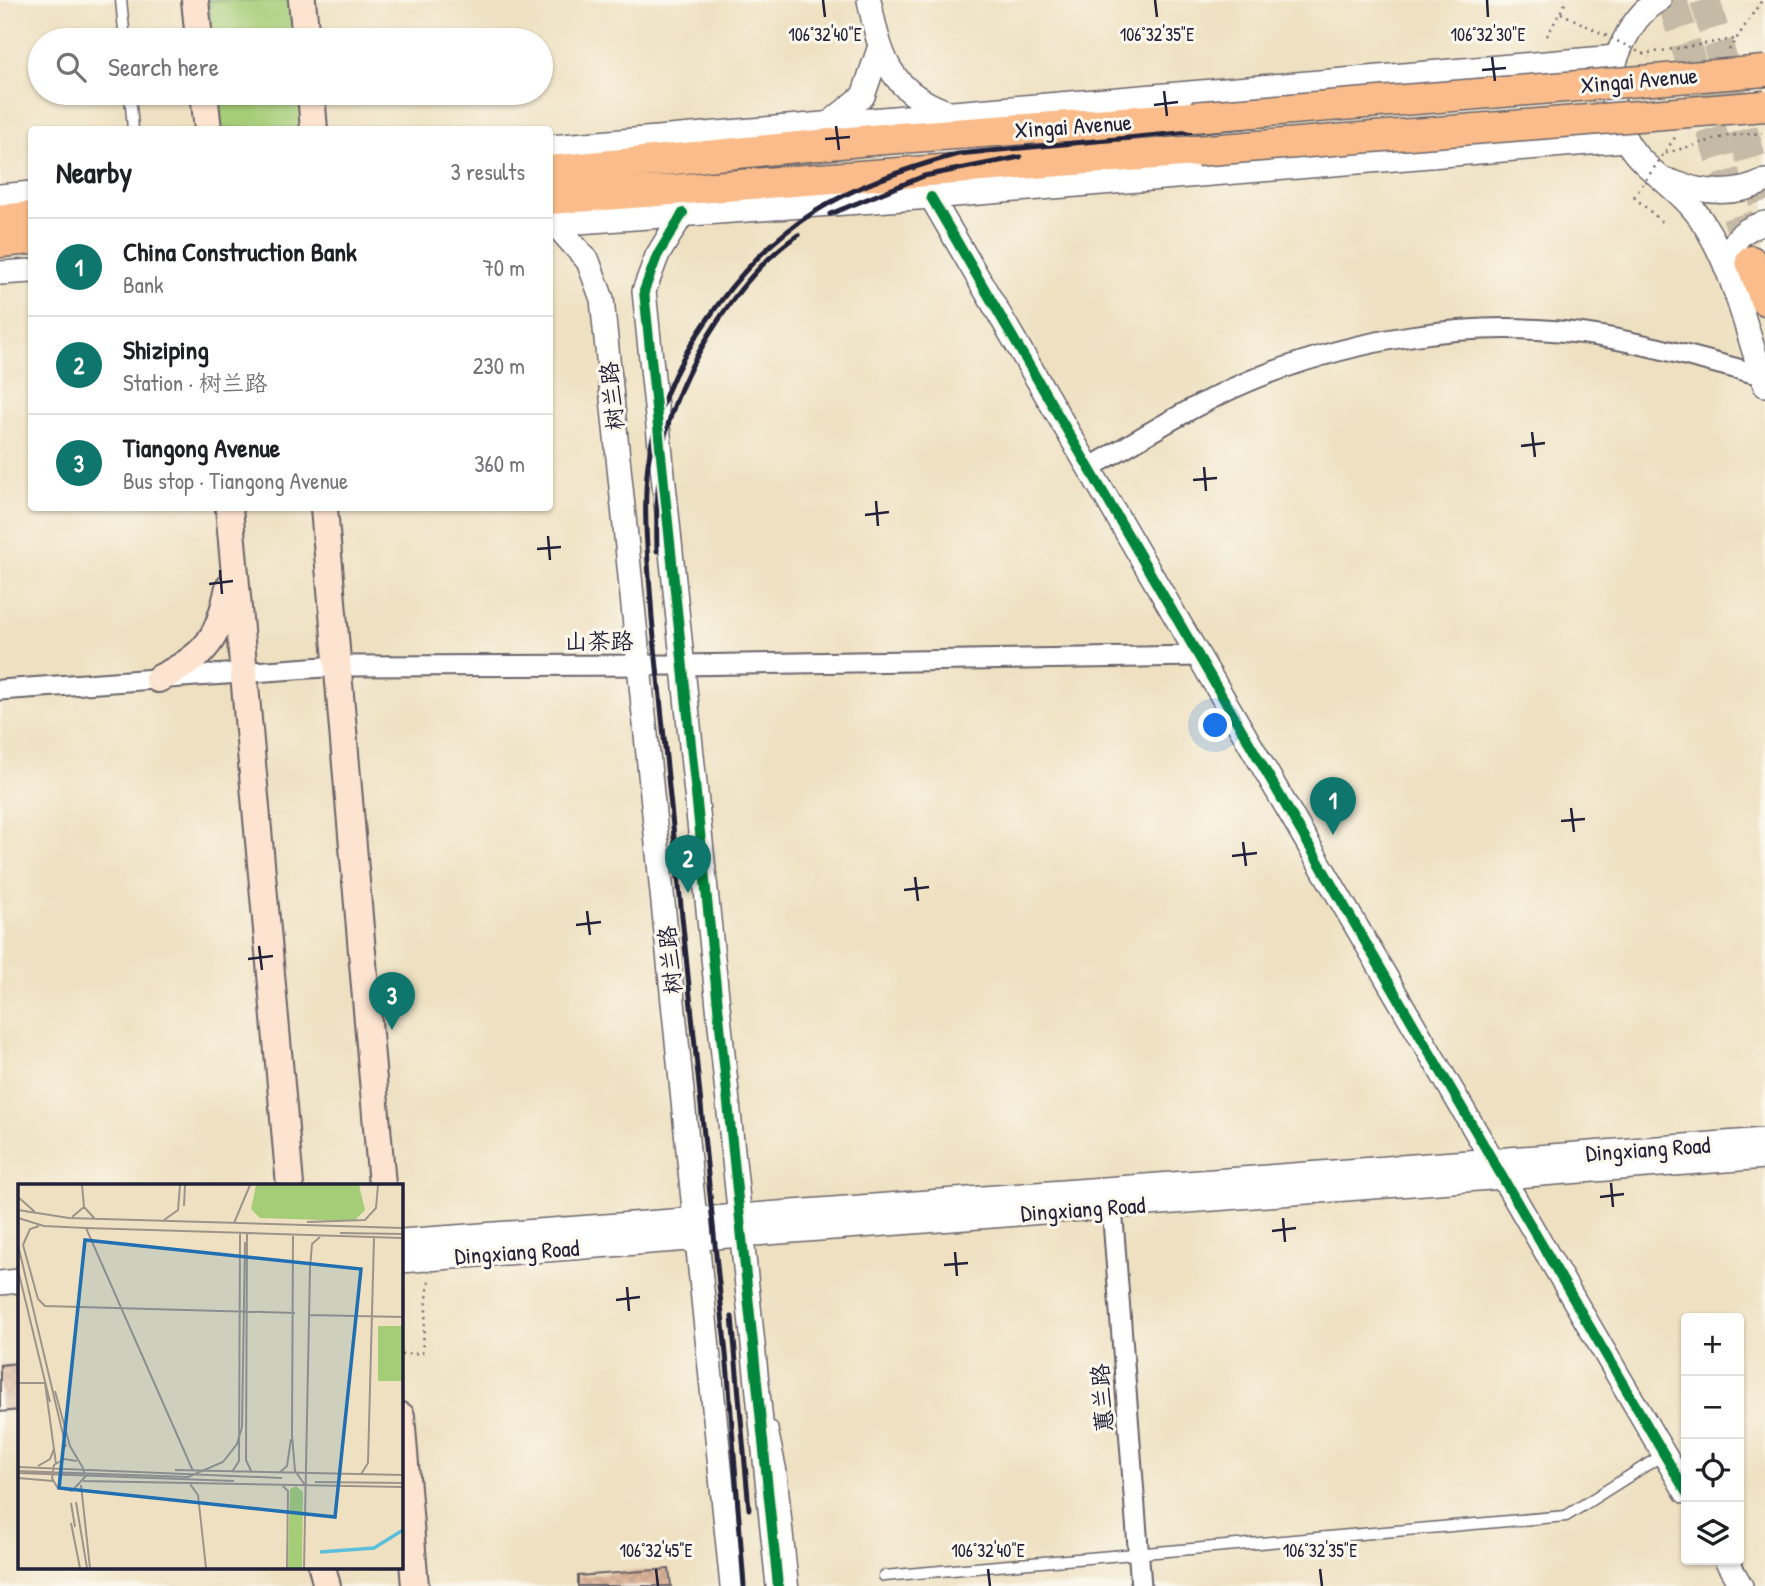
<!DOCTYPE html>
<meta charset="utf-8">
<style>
body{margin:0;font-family:"Patrick Hand","LXGW WenKai TC",sans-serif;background:#f6f6f6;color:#202124}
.controls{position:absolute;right:21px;bottom:21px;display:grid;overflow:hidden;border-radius:7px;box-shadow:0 2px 5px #0004}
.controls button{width:63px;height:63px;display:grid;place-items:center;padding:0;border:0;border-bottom:2px solid #e0e0e0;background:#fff;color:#202124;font:35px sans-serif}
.you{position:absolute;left:1216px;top:726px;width:24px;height:24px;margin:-18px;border:5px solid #fff;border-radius:50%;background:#1a73e8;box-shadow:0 0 0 10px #1a73e833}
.badge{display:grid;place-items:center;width:46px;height:46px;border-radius:50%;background:#0f766e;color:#fff;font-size:23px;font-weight:700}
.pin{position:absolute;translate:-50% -58px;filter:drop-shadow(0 2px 4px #0008)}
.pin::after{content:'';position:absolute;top:37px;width:24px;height:21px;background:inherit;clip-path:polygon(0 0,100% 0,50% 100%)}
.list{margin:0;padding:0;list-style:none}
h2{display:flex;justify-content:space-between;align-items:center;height:91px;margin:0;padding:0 28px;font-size:30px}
h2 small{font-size:23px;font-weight:400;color:#757577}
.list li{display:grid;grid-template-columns:46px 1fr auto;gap:21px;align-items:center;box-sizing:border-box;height:98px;padding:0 28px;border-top:2px solid #e0e0e0}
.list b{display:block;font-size:26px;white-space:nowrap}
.list p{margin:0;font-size:23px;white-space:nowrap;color:#757577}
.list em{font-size:23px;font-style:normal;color:#757577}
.icon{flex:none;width:38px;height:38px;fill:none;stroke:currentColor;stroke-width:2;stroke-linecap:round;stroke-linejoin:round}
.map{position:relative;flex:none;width:1765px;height:1586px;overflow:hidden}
.search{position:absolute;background:#fff;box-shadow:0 2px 5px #0004;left:28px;top:28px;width:525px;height:77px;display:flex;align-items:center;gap:18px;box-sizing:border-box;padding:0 24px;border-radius:38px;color:#757577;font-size:26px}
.panel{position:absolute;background:#fff;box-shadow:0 2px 5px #0004;left:28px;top:126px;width:525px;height:385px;border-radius:7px}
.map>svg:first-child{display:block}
.park{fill:#a5cc77;stroke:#647759;stroke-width:2}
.building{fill:url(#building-cross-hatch)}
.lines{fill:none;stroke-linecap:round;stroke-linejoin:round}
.primary-tunnel{stroke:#c5baa5;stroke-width:30;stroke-dasharray:30 15;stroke-linecap:butt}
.service-casing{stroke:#69646a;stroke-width:13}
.minor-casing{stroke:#69646a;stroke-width:23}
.tertiary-casing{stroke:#69646a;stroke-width:26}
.secondary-casing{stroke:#69646a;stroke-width:30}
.primary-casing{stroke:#69646a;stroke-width:33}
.path{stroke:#69646a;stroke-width:2.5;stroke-dasharray:2 5;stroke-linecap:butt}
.service{stroke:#fff;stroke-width:10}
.minor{stroke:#fff;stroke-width:19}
.tertiary{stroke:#fff;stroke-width:23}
.secondary{stroke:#fde4d0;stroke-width:26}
.primary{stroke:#f9bc8a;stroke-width:30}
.rail{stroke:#22223b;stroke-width:5}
.primary-bridge-casing{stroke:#69646a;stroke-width:33;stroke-linecap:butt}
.path-bridge{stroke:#69646a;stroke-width:2.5;stroke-dasharray:2 5;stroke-linecap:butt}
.primary-bridge{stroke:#f9bc8a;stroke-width:30}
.cycleway-casing{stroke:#fbf7ec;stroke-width:15}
.cycleway{stroke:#00873e;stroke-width:10}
.ticks{fill:none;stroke:#22223b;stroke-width:2.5}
.labels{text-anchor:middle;stroke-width:6;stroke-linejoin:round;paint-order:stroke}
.street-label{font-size:23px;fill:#22223b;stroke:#fbf7ec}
.inset-river{fill:none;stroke:#5bbeda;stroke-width:3.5}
.inset-road{fill:none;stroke:#9c948b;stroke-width:2}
.view{fill:#1f6fb2;fill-opacity:0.15;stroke:#1f6fb2;stroke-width:3.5}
.inset-edge{fill:none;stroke:#22223b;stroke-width:3.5}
.ticks-label{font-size:18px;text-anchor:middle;fill:#22223b;stroke:#fbf7ec;stroke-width:6;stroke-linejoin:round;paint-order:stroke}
</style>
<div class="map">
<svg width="1765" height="1586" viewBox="0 0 1765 1586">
<defs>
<pattern id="building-cross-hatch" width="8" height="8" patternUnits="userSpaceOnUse" patternTransform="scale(1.75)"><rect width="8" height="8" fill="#dcb398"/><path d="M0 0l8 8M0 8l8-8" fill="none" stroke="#bc9a84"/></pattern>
</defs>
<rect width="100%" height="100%" fill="#fbf7ec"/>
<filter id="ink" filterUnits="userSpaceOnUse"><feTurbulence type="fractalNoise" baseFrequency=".0143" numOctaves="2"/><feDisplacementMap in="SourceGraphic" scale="14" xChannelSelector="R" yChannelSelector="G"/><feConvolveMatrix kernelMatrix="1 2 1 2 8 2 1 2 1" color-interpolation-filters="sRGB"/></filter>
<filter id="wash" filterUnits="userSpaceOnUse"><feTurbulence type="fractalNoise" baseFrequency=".00686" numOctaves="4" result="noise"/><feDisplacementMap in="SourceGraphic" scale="28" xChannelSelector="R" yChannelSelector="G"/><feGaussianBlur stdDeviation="1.57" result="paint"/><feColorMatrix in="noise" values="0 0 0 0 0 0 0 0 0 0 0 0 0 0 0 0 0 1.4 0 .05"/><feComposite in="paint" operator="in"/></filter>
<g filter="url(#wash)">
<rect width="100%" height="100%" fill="#eee0c0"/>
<g class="park">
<polygon points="208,0 294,0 298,40 211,40"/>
<polygon points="216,93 303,93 306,129 220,129"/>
</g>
<g id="blocks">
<g class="building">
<polygon points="19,1363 19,1410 0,1412 0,1365"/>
<polygon points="669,1569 671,1586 578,1586 578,1576"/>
</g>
</g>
</g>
<g filter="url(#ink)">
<use href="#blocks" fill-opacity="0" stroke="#69646a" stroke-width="2"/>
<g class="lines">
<g class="primary-tunnel">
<polyline points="1672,0 1751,261"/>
<polyline points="1705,0 1765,207"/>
</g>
<g class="service-casing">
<g id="service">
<polyline points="121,0 125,40"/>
<polyline points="130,93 133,130"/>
<polyline points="772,1427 781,1469 793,1586"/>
<polyline points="884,1576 1566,1516 1664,1454"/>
</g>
</g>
<g class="minor-casing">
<g id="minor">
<path d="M1089,468C1147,435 1205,397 1267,374C1359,339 1461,322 1559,331C1627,337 1695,358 1761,375"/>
<polyline points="0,690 338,666 682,665 1199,656"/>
<polyline points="1112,1207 1141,1586"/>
</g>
</g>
<g class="tertiary-casing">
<g id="tertiary">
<path d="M869,0C880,54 888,90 945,111"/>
<path d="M1659,0C1640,10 1628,31 1620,49C1603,86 1615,136 1644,163C1665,183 1689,199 1704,224C1735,272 1746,332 1765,385"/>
<polyline points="832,121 863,96 879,49"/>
<polyline points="550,147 1616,57"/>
<path d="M1670,181C1701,193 1734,197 1765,181"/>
<polyline points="0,196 32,193"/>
<polyline points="931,197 1686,1492"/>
<polyline points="683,213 657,256 644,291 778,1586"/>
<polyline points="554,223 588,261 602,299 732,1586"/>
<polyline points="550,224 931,197 1626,140"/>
<path d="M1726,268C1733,242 1737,230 1765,223"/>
<polyline points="0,273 32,271"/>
<polyline points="401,1241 1765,1140"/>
<polyline points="401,1261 1765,1157"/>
<polyline points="0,1283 19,1281"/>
<polyline points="1726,1560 1741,1586"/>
</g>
</g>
<g class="secondary-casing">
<g id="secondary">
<polyline points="195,0 199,40"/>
<polyline points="302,0 306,40"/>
<polyline points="204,93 208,130"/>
<polyline points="311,93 314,130"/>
<polyline points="229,508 290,1185"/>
<polyline points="324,508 382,1185"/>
<path d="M158,679C207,655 218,640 229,587"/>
<polyline points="401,1416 415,1586"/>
<polyline points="322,1567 327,1586"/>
</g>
</g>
<g class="primary-casing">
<g id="primary">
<polyline points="550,171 871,140 1192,117"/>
<polyline points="550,199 1196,151"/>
<polyline points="0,220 32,217"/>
<polyline points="0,242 32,239"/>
<polyline points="1751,261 1765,300"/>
</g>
</g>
<g class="path">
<polyline points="1547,36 1567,0"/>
<polyline points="1634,197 1663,223"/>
<polyline points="401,1355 422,1353 429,1277"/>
</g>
<use href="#service" class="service"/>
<use href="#minor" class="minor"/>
<use href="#tertiary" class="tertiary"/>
<use href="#secondary" class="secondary"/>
<use href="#primary" class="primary"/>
<g class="rail">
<polyline points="1334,129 1765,96"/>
<polyline points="830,214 924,176 1020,157"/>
<path d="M657,551C656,512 657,467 667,428C686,361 740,274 798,235"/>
<polyline points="732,1317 749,1509"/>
<path d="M744,1586L728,1374L652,618C649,567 642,515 648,464C655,412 675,366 705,323C775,220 841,187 958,154L1540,99L1765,85"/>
</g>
<g class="primary-bridge-casing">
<g id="primary-bridge">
<polyline points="1192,117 1765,71"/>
<polyline points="1196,151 1765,106"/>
</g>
</g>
<g class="path-bridge">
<polyline points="1561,13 1649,57"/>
<polyline points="1729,50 1762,0"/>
<polyline points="1642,54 1735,39"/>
<polyline points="1666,153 1727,136 1762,133"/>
<polyline points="1634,197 1676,136"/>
</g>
<use href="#primary-bridge" class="primary-bridge"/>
<g class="cycleway-casing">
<g id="cycleway">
<polyline points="931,197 1686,1492"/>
<polyline points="683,213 657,256 644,291 778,1586"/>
</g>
</g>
<use href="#cycleway" class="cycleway"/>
</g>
</g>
<path class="ticks" d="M823,0L825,17M1155,0L1157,17M1487,0L1488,17M1492,57L1495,81M1482,70L1506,68M1164,91L1167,116M1154,105L1178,102M836,126L839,150M825,139L850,137M1532,432L1535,457M1521,446L1545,443M1204,467L1206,491M1193,480L1217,478M876,501L878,526M865,515L889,512M548,536L550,560M537,549L561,547M220,570L222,594M209,584L233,581M1571,808L1574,832M1561,821L1585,819M1243,842L1246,866M1232,856L1257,853M915,877L918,901M904,890L929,887M587,911L590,935M576,925L601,922M259,946L262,970M248,959L273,956M1611,1183L1613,1207M1600,1197L1624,1194M1283,1218L1285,1242M1272,1231L1296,1228M955,1252L957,1276M944,1265L968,1263M627,1287L629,1311M616,1300L640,1297M656,1569L658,1586M988,1569L990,1586M1320,1569L1322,1586"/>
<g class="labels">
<g class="street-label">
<text transform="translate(1639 80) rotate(-5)" y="8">Xingai Avenue</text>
<text transform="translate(1073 126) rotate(-4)" y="8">Xingai Avenue</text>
<text transform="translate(612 396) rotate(-96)" y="8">树兰路</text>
<text x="599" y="649">山茶路</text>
<text transform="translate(670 960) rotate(-96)" y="8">树兰路</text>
<text transform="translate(1648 1149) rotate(-4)" y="8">Dingxiang Road</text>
<text transform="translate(1083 1209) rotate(-4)" y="8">Dingxiang Road</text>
<text transform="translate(517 1252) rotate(-4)" y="8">Dingxiang Road</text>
<text transform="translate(1102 1398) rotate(-94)" y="8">蕙兰路</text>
</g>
</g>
<g transform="translate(18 1184)">
<rect width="385" height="385" fill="#eee0c0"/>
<path d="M238,1H341L347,26L336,37L242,34L233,25ZM360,142H384V197H360ZM278,302L285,308L284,384H270L272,305Z" fill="#a5cc77"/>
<path class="inset-river" d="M302,368L356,364L385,346"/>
<path class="inset-road" d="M64,1L66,23M0,13L17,28M166,22L167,1M0,26L51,34L385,44M54,33L66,23L77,35M0,34L26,42L68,44L385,54M146,36L160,26L162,1M289,38L347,36L358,24L360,1M216,39L232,1M68,44L175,287M322,49L385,50M229,50L228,276L234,289M275,52L274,251L277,287L287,301M0,61L48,263M5,61L20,115L27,122L277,129M5,61L12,45L21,42M0,86L32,218M291,131L385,133M0,199H27L38,280M37,207L52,262L65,284L67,293L54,307L39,303L34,294L36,281L46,275L59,277M20,282L32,275L36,265M0,283L264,294M157,286L385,291M0,287L170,293L205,278L219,260L224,243L227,58M214,288L221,277L222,50M0,289L216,297M261,289L269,282L273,255M343,290L350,279L356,54M0,294L35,297M65,297L385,303M297,298L385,299M172,300L180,311L188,384M63,301L72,384M264,301L270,307L269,384M58,318L69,384M53,319L57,343M53,339L62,384M286,384L292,84L294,60L302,53"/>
<path class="view" d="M67,56L343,85L317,333L41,304Z"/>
<rect width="385" height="385" class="inset-edge"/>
</g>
<g class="ticks-label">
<text x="825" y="41">106°32'40"E</text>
<text x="1157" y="41">106°32'35"E</text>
<text x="1488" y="41">106°32'30"E</text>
<text x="656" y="1557">106°32'45"E</text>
<text x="988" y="1557">106°32'40"E</text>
<text x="1320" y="1557">106°32'35"E</text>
</g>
</svg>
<div class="controls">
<button>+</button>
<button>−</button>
<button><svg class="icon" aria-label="locate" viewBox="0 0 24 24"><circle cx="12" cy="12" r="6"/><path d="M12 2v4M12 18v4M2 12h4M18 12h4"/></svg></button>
<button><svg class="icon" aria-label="layers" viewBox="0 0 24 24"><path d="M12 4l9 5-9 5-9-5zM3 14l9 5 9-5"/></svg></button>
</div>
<div class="you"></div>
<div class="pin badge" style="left:1333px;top:835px">1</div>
<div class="pin badge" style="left:688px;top:893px">2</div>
<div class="pin badge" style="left:392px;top:1030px">3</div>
<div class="search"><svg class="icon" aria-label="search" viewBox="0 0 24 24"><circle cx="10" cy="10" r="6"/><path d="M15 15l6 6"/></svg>Search here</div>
<section class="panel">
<h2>Nearby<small>3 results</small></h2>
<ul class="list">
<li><span class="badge">1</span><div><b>China Construction Bank</b><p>Bank</p></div><em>70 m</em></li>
<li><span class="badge">2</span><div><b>Shiziping</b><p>Station · 树兰路</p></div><em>230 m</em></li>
<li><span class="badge">3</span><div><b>Tiangong Avenue</b><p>Bus stop · Tiangong Avenue</p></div><em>360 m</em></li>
</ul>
</section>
</div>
